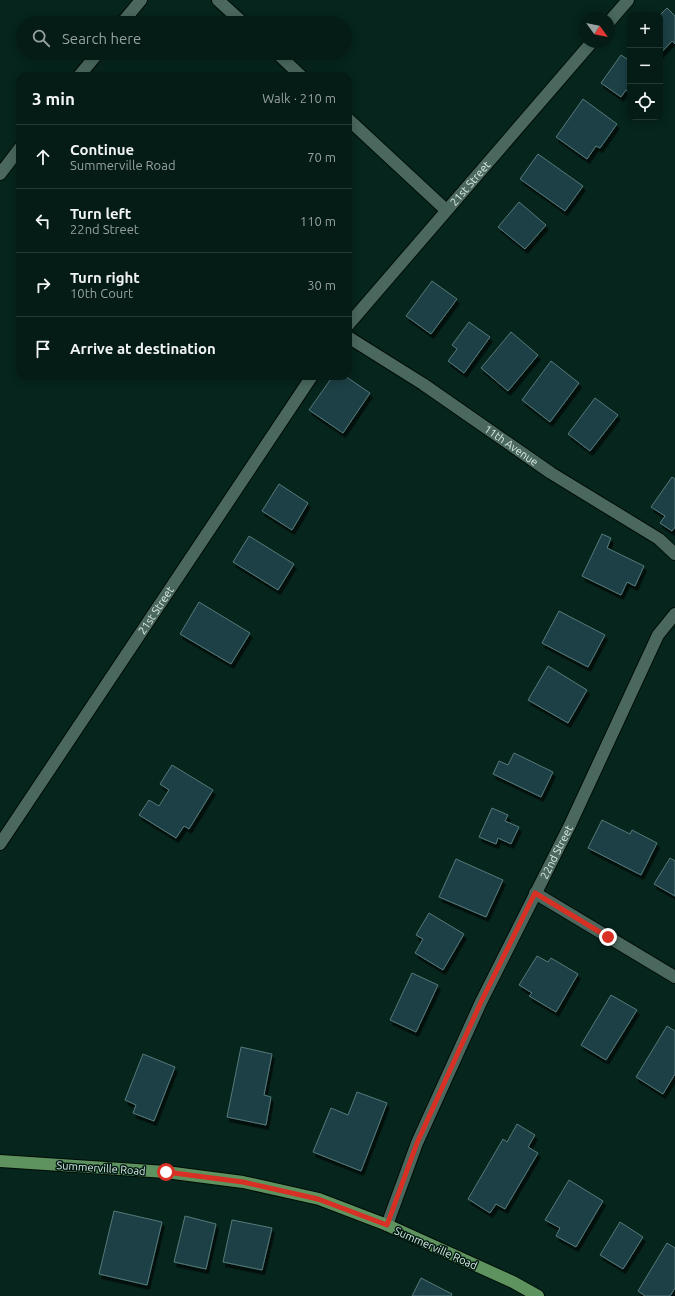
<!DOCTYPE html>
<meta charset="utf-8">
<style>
body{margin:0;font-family:Ubuntu,sans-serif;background:#0d251e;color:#f1f3f6}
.controls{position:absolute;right:12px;top:12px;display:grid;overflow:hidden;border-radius:8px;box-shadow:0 2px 10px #0003}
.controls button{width:36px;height:36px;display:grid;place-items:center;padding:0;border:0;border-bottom:1px solid #253a34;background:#041c15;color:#f1f3f6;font:20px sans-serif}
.compass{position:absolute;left:579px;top:12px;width:36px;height:36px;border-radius:50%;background:#041c15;box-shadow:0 2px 10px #0003;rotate:123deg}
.stop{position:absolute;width:12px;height:12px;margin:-9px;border:3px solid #d93025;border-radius:50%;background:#fff}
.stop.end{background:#d93025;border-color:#fff;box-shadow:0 1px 4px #0008}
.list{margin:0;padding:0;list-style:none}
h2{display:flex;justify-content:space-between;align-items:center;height:52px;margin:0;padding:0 16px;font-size:17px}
h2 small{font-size:13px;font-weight:400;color:#97a1a0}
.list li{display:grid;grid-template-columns:26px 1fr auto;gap:12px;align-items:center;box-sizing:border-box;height:64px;padding:0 16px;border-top:1px solid #253a34}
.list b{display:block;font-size:15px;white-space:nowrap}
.list p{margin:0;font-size:13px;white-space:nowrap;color:#97a1a0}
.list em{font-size:13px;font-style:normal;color:#97a1a0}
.icon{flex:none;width:22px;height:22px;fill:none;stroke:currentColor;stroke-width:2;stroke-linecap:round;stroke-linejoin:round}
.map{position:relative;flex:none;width:675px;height:1296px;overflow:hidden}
.search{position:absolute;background:#041c15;box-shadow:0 2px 10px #0003;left:16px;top:16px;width:336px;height:44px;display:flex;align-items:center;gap:10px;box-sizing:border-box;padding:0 14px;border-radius:22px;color:#97a1a0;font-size:15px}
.panel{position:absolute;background:#041c15;box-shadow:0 2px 10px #0003;left:16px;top:72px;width:336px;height:308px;border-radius:12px}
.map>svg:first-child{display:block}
.building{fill:#1f4144;stroke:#55797b;filter:url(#shadow)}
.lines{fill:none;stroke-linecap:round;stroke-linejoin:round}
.minor-casing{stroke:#000d07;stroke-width:14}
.major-casing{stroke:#000d07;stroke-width:14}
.minor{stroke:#4a685e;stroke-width:12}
.major{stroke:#5e935f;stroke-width:12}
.route{stroke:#d93025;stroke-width:5}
.labels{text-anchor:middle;stroke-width:3;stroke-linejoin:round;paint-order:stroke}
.street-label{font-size:11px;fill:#dbece5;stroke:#001b13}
</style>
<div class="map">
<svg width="675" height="1296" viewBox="0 0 675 1296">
<defs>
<filter id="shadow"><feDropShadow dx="2.5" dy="4.5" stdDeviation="0" flood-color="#0009"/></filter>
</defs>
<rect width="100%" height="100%" fill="#06251c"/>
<g class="building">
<polygon points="667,8 675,16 675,44 672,41 660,54 660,15"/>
<polygon points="621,55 630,61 630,93 626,90 621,97 601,83"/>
<polygon points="583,99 617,124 600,148 596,146 587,159 556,137"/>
<polygon points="538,154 583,186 565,211 520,179"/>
<polygon points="519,202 546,225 525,249 498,227"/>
<polygon points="432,281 457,299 431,334 406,316"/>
<polygon points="469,322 490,337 464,373 448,361 457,349 452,345"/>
<polygon points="511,332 538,355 508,391 481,368"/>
<polygon points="551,361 579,383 550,422 522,400"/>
<polygon points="333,376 345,376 370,393 343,433 309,410"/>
<polygon points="595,398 618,415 590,451 568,434"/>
<polygon points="672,477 675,479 675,527 672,531 660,523 665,516 651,507"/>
<polygon points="279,484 308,503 292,530 262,511"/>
<polygon points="602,534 611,538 607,548 644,566 635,586 627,582 621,595 582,576"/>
<polygon points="249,536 294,564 278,590 233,562"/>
<polygon points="199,602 250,633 231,664 180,634"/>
<polygon points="559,611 605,635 588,667 542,643"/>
<polygon points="548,666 587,690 568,723 528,700"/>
<polygon points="514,753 553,772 541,797 493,774 499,761 508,765"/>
<polygon points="172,765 213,790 189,829 184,826 176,838 139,815 149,800 159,806 169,790 160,784"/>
<polygon points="492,808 508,815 505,821 519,827 511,844 498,838 496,844 479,837"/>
<polygon points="602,820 630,834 632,830 657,843 641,875 588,848"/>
<polygon points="670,858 675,861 675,896 654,884"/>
<polygon points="456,859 503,880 486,917 439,897"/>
<polygon points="429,913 464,934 443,970 415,953 423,939 416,935"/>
<polygon points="537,956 548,962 551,958 578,974 556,1012 529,996 532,993 519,985"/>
<polygon points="412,973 438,985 416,1032 390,1020"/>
<polygon points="611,995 637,1010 606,1060 581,1045"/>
<polygon points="667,1026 675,1031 675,1074 663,1094 636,1077"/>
<polygon points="241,1047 272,1054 264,1095 271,1097 266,1125 227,1117"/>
<polygon points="143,1054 175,1067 154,1121 133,1113 136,1105 125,1100"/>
<polygon points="357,1092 387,1103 361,1171 313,1152 331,1108 348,1115"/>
<polygon points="517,1124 535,1135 528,1147 538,1153 505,1209 496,1204 490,1213 468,1199 503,1139 507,1142"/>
<polygon points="569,1180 603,1201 576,1247 556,1236 560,1228 545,1220"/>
<polygon points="114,1211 162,1222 147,1285 99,1274"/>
<polygon points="185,1216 216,1224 206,1269 174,1262"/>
<polygon points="232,1220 272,1228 262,1270 223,1262"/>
<polygon points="620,1222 643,1237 623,1269 600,1255"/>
<polygon points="667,1243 675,1248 675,1288 670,1296 645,1296 638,1291"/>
<polygon points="421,1278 452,1294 451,1296 412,1296"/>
</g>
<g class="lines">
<g class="minor-casing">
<g id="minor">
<polyline points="218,0 243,23"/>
<polyline points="609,22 628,0"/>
<polyline points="122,23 141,0"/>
<polyline points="277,53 301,76"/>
<polyline points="79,76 98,53"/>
<polyline points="348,119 446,210"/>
<polyline points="0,174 20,148"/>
<path id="s1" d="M348,325L592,42"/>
<path id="s2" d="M348,337L423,384L551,473L659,539L675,554"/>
<path id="s3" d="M0,844L312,376"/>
<polyline points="535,893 675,977"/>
<path id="s4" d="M387,1225L417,1143L481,1002L570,825L658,635L675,614"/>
</g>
</g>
<g class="major-casing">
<polyline id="major" points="0,1161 166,1172 243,1182 319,1199 387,1225 513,1282 538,1296"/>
</g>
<use href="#minor" class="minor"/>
<use href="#major" class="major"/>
</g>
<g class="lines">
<polyline class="route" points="166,1172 243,1182 318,1199 387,1225 417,1143 481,1002 535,893 608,937"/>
</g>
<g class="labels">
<g class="street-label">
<text dy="4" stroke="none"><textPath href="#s1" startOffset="187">21st Street</textPath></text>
<text dy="4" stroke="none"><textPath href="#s2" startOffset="196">11th Avenue</textPath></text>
<text dy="4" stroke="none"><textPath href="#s3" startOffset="281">21st Street</textPath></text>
<text dy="4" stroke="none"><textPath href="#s4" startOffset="410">22nd Street</textPath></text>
<text transform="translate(101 1168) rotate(4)" y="4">Summerville Road</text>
<text transform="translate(436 1248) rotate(24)" y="4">Summerville Road</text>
</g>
</g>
</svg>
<div class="controls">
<button>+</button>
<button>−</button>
<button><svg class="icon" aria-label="locate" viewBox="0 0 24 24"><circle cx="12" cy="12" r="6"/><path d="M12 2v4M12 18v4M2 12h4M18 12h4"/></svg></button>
</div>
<svg class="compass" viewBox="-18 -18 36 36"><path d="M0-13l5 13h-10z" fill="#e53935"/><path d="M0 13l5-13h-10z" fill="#97a1a0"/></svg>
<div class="stop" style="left:166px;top:1172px"></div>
<div class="stop end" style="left:608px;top:937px"></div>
<div class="search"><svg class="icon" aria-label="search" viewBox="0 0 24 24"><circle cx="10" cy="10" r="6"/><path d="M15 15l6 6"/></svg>Search here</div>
<section class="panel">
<h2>3 min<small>Walk · 210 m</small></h2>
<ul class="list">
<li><svg class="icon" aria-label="ahead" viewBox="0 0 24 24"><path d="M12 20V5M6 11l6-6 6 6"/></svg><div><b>Continue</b><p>Summerville Road</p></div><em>70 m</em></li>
<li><svg class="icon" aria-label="left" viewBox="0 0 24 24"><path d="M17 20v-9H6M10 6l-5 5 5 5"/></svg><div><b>Turn left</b><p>22nd Street</p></div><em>110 m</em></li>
<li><svg class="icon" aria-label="right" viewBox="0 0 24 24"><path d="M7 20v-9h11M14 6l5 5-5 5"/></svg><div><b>Turn right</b><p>10th Court</p></div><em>30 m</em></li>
<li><svg class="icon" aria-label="arrive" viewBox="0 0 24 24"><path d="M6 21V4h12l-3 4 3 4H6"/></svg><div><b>Arrive at destination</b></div></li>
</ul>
</section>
</div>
